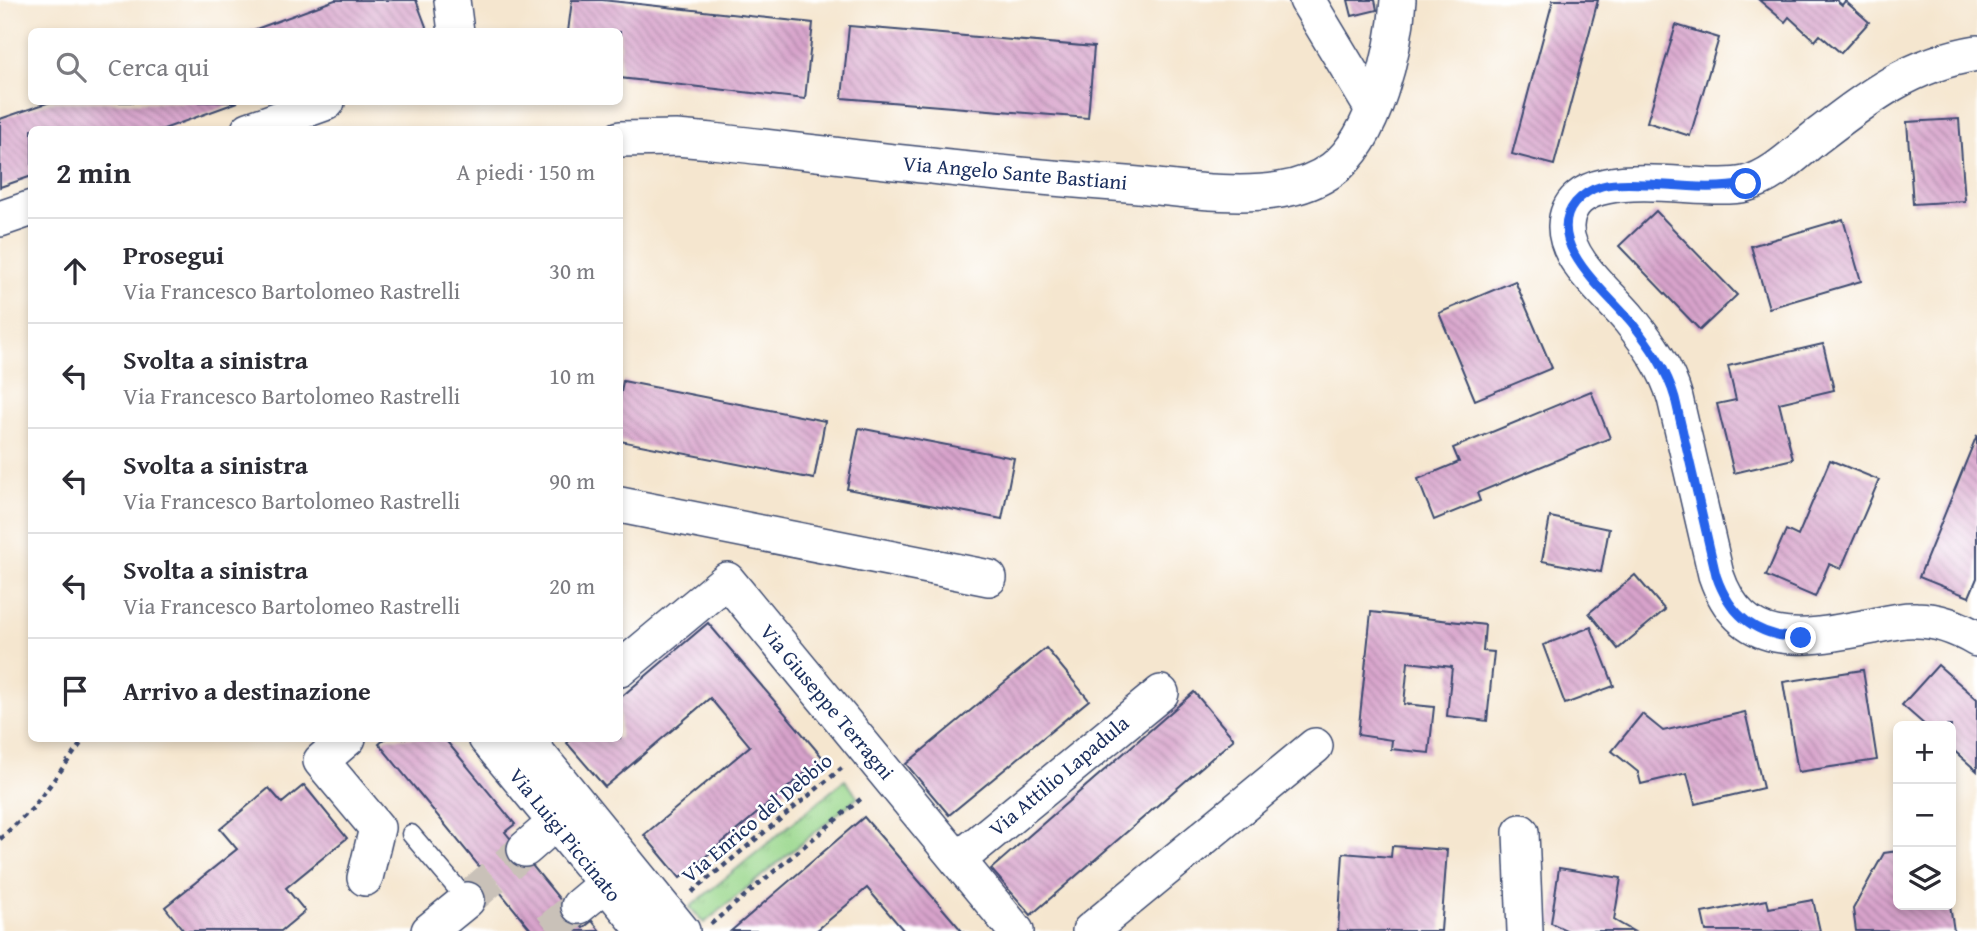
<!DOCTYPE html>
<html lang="it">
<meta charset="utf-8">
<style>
body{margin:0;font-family:"Gentium Book Plus",serif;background:#f7f7f7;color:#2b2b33}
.controls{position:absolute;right:21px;bottom:21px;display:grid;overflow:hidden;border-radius:10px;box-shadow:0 4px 10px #0003}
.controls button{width:63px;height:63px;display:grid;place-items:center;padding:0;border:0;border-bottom:2px solid #e1e1e2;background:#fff;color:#2b2b33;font:35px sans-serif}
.stop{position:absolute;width:21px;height:21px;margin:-16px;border:5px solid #2563eb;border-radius:50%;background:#fff}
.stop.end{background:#2563eb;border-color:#fff;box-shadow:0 2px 7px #0008}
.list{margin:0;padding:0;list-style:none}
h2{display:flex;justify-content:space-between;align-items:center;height:91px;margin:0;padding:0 28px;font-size:30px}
h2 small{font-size:23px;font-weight:400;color:#7c7c81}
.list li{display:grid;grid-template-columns:46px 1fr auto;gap:21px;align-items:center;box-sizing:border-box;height:105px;padding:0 28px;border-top:2px solid #e1e1e2}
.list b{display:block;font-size:26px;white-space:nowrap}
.list p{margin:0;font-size:23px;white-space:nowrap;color:#7c7c81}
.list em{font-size:23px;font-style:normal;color:#7c7c81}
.icon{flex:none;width:38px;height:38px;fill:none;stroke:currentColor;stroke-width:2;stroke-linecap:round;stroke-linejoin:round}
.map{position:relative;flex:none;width:1977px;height:931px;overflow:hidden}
.search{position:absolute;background:#fff;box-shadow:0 4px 10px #0003;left:28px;top:28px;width:595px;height:77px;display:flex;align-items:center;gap:18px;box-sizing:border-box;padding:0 24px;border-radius:10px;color:#7c7c81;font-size:26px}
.panel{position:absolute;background:#fff;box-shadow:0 4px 10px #0003;left:28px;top:126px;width:595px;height:616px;border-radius:10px}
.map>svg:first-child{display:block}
.grass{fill:url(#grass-tufts);stroke:#5a8375;stroke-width:2}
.building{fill:url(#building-back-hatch)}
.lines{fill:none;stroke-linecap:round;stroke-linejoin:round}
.street-tunnel{stroke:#c9c1b8;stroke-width:35;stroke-dasharray:35 18;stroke-linecap:butt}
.lane-casing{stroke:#3c4a6f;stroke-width:21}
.street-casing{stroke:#3c4a6f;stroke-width:38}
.path{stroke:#3c4a6f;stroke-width:4.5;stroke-dasharray:5 5;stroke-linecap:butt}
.lane{stroke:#fff;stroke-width:18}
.street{stroke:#fff;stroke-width:35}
.route{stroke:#2563eb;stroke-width:9}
.labels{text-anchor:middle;stroke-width:5;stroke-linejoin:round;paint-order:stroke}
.street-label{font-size:21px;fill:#1b2f5e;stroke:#fff}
</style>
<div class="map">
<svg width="1977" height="931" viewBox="0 0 1977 931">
<defs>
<pattern id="grass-tufts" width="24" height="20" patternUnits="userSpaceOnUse" patternTransform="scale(1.75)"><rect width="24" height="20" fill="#9ad78c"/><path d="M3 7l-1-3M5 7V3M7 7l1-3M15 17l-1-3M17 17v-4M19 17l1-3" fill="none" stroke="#84b97b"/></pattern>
<pattern id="building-back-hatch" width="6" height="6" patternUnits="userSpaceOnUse" patternTransform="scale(1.75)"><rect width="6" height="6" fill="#d8a3cb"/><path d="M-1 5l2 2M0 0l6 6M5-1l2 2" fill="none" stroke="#ae85a8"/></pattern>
</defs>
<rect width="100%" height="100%" fill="#fff"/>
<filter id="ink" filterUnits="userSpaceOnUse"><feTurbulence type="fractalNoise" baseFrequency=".0143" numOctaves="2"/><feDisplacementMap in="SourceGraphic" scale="14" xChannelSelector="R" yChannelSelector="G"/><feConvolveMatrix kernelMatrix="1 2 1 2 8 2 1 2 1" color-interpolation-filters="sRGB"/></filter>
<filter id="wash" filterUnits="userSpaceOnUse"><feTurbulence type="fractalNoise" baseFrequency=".00686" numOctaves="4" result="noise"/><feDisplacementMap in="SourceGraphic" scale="28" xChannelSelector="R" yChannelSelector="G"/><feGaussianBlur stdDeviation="1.57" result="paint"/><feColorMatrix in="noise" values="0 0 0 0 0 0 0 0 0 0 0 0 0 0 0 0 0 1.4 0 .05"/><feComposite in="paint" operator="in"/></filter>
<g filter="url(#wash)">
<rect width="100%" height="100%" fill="#f5e6cf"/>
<polygon class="grass" points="845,780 858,797 704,923 690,907"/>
<g id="blocks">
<g class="building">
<polygon points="335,0 416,0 428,32 248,32"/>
<polygon points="572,0 602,0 813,23 805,99 620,78 620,32 568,32"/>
<polygon points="1348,0 1375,0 1377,10 1352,16"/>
<polygon points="1553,0 1598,0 1554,165 1512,154"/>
<polygon points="1759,0 1836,0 1842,5 1845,1 1869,22 1841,53 1820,35 1815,41 1789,17 1785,22"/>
<polygon points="1676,25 1719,38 1690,136 1647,122"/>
<polygon points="849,26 1094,47 1088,118 842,98"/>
<polygon points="50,102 238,102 161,130 32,130 32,176 0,187 0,119"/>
<polygon points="1959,119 1965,201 1913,204 1907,122"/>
<polygon points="1656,211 1737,295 1700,330 1619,246"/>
<polygon points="1843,219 1861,281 1769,308 1751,246"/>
<polygon points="1515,281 1552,368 1475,400 1439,313"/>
<polygon points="1823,344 1834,390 1779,403 1793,459 1734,473 1717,404 1736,400 1728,366"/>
<polygon points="623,381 825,421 814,479 620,441 620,398"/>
<polygon points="1591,391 1610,438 1477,493 1480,501 1434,520 1418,479 1459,462 1453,448"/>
<polygon points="859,428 1014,458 1002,519 847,489"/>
<polygon points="1977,435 1977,578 1969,597 1919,577"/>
<polygon points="1830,460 1879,480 1841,569 1829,564 1815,597 1766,576 1786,530 1798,536"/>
<polygon points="1550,517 1609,529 1601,572 1542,561"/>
<polygon points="1635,575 1665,610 1618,649 1589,613"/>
<polygon points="1371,612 1485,625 1483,651 1494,652 1487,721 1447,716 1452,667 1408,662 1404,704 1434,707 1429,753 1391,749 1392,740 1358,735"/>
<polygon points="708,623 823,758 680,878 644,835 750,746 710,698 605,787 567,743 572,738 620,738 620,698"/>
<polygon points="1591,627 1614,686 1565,704 1543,645"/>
<polygon points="1046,648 1089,700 949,815 906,764"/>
<polygon points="1938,665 1977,699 1977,771 1951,748 1951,726 1926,726 1902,705"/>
<polygon points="1863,670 1877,760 1798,772 1783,682"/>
<polygon points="1194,692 1234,739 1031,915 991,869"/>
<polygon points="1745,712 1763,788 1695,804 1687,773 1641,784 1638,772 1612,751 1642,714 1663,731"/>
<polygon points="386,738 444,738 515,824 505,832 583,928 592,921 600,931 532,931 379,744"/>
<polygon points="304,785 347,838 286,888 305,911 281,931 184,931 165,907 237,849 220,829 269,788 282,803"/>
<polygon points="864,817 962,931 904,931 867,888 816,931 731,931"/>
<polygon points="1392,846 1447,850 1441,931 1338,931 1343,853 1391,857"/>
<polygon points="1898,851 1898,905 1950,905 1954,931 1856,931 1853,909 1884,853"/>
<polygon points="1559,868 1621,878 1614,920 1633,931 1568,931 1551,923"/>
<polygon points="1767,900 1769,908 1813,900 1820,931 1706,931 1702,913"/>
</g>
</g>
</g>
<g filter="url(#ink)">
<use href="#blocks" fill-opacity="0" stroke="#3c4a6f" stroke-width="2"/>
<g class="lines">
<g class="street-tunnel">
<polyline points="467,900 525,849"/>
<polyline points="549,931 579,906"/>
</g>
<g class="lane-casing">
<polyline id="lane" points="411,834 467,900"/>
</g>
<g class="street-casing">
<g id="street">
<polyline points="452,0 456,32"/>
<polyline points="1307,0 1372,108"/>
<path d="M1977,53C1910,64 1867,98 1815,138C1794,155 1772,177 1745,184C1701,195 1569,156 1566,226C1565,261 1610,295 1630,320C1649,344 1667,369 1675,398L1716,575C1743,655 1808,638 1874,626C1887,623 1902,619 1916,620C1939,620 1958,628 1977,639"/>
<polyline points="249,130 327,102"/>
<path d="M620,139L676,138L712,141C850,157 988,174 1127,184C1175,188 1233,198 1280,190C1299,187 1318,180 1333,169C1375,138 1395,49 1398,0"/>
<polyline points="0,219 32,208"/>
<polyline points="620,505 989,578"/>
<polyline points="620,669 727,580 1016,931"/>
<polyline points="348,738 321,761 377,828 365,878"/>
<polyline points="486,738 645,931"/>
<polyline points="525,738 682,931"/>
<polyline points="1521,832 1525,931"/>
<polyline points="525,849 555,823"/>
<polyline points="958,860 1161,693"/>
<polyline points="579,906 623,869"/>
<polyline points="429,931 467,900"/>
<polyline points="1090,931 1315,746"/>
</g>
</g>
<g class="path">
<polyline points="0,839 33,808 85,738"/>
<polyline points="692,892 842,768"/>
<polyline points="711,924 863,797"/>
</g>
<use href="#lane" class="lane"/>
<use href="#street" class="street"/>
</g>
</g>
<g class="lines" filter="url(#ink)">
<path class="route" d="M1746,184C1715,190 1682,186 1650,184C1633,184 1617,182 1602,186C1591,189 1582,195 1575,203C1542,243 1610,295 1632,323C1650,346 1667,370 1675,398L1716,575C1730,617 1758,637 1801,638"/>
</g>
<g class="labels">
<g class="street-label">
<text transform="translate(1015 173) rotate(5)" y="7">Via Angelo Sante Bastiani</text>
<text transform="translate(827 702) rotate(50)" y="7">Via Giuseppe Terragni</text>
<text transform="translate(1059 776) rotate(-40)" y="7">Via Attilio Lapadula</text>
<text transform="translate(757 818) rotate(-40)" y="7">Via Enrico del Debbio</text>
<text transform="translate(565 835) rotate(51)" y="7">Via Luigi Piccinato</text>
</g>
</g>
</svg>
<div class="controls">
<button>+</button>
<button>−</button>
<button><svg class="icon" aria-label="layers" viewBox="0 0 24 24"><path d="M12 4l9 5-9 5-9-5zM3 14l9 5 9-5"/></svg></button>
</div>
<div class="stop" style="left:1746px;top:184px"></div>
<div class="stop end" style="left:1801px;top:638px"></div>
<div class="search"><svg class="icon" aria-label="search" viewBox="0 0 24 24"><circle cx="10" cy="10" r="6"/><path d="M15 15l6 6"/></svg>Cerca qui</div>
<section class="panel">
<h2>2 min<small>A piedi · 150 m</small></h2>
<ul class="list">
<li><svg class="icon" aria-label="ahead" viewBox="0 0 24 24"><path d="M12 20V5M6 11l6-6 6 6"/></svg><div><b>Prosegui</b><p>Via Francesco Bartolomeo Rastrelli</p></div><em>30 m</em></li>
<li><svg class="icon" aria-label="left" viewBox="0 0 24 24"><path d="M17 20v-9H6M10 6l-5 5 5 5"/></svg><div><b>Svolta a sinistra</b><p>Via Francesco Bartolomeo Rastrelli</p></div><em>10 m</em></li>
<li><svg class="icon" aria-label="left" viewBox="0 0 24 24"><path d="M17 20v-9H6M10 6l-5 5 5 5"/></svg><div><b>Svolta a sinistra</b><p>Via Francesco Bartolomeo Rastrelli</p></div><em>90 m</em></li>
<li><svg class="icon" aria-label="left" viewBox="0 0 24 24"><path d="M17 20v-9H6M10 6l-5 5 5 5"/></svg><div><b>Svolta a sinistra</b><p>Via Francesco Bartolomeo Rastrelli</p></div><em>20 m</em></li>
<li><svg class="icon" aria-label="arrive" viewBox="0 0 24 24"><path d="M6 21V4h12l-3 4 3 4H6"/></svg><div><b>Arrivo a destinazione</b></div></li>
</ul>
</section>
</div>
